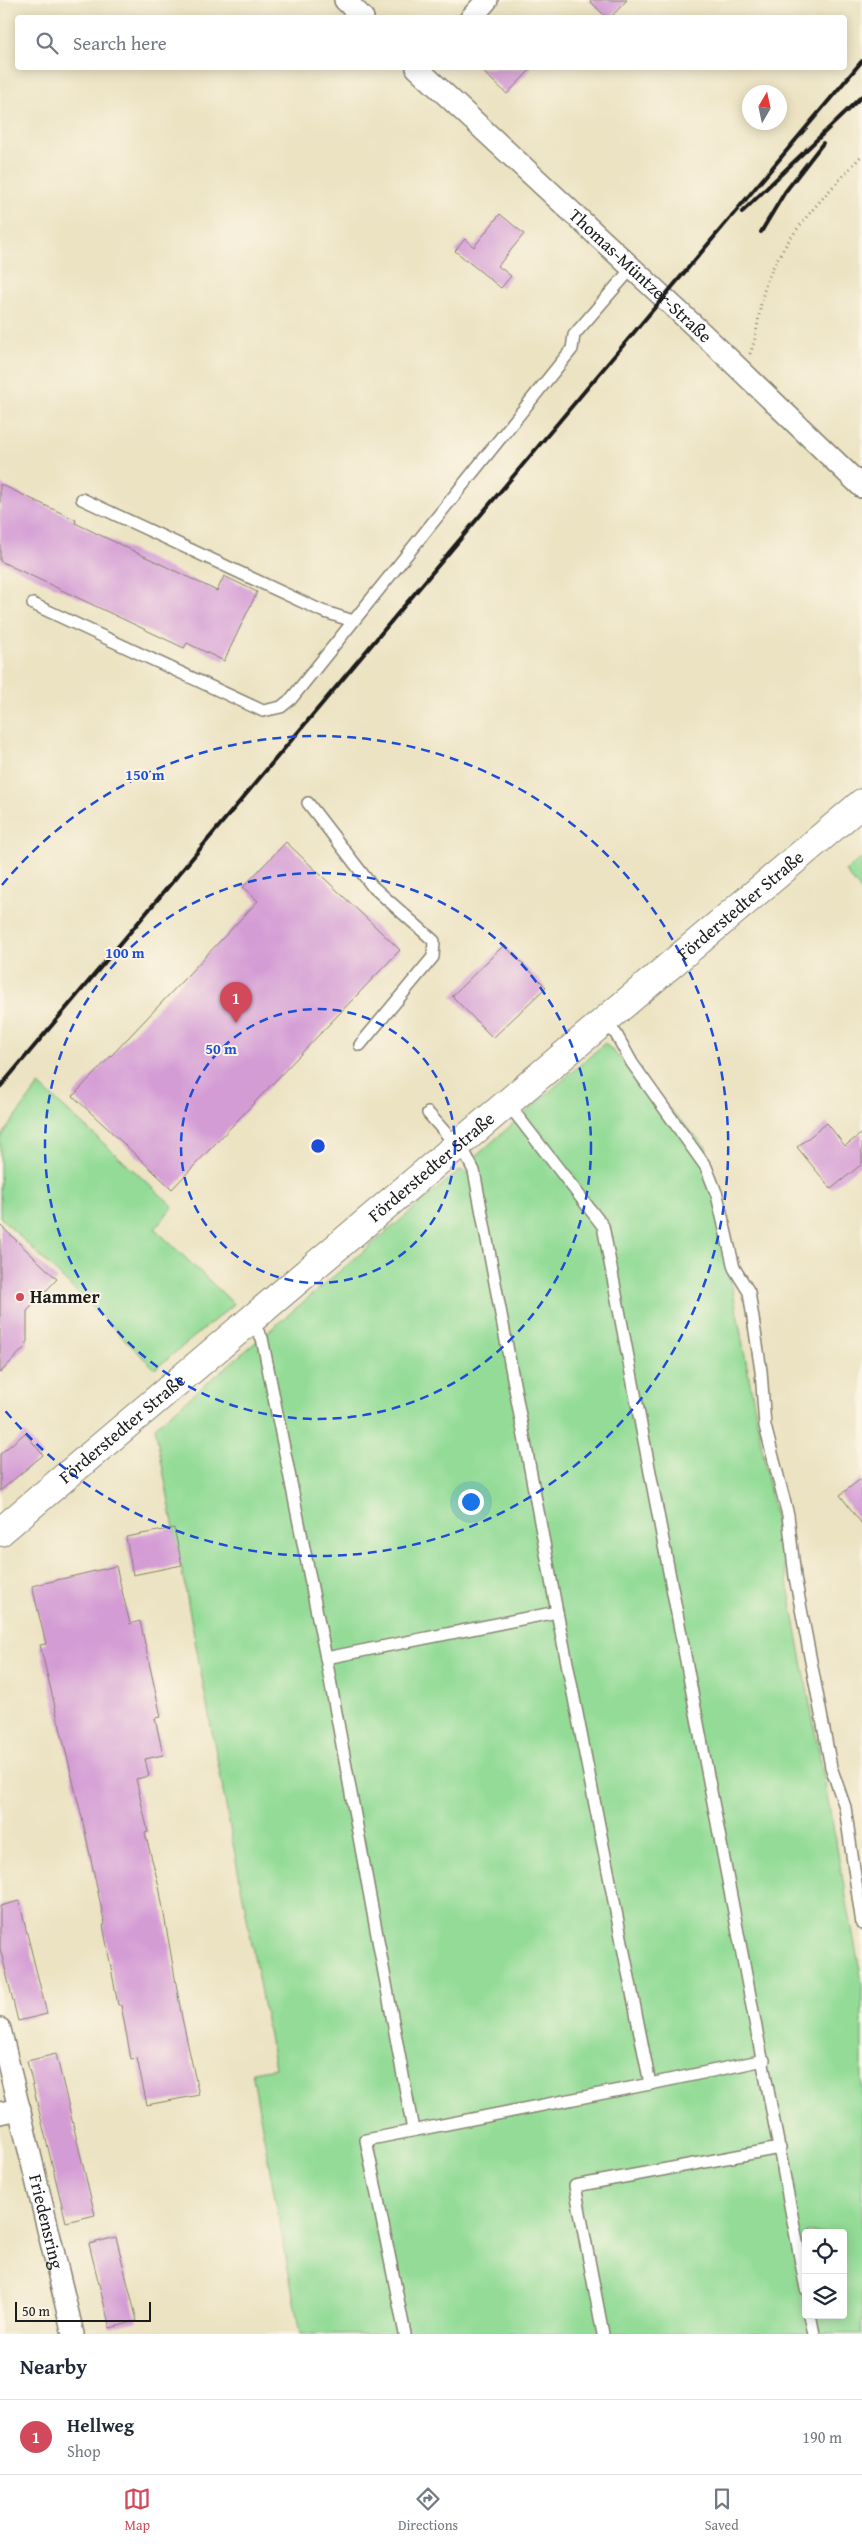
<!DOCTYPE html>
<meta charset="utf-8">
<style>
body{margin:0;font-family:"Gentium Book Plus",serif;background:#f6f6f7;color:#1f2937}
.controls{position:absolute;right:15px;bottom:15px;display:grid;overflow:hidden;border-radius:5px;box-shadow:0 2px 12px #0003}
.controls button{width:45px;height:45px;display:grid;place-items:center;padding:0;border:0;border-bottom:1px solid #e0e1e3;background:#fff;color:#1f2937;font:25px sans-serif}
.compass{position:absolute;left:742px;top:85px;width:45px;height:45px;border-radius:50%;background:#fff;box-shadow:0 2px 12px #0003;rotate:9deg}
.scale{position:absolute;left:15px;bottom:12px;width:136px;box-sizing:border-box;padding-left:5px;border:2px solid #1c1c1c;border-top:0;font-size:14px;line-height:18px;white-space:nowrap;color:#1c1c1c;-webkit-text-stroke:4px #fcf5e5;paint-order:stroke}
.you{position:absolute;left:470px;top:1501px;width:18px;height:18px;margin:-12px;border:4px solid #fff;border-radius:50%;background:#1a73e8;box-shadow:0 0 0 8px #1a73e833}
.badge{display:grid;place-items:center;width:32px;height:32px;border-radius:50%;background:#d1495b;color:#fff;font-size:16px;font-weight:700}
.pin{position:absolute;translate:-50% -41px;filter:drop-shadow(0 1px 2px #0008)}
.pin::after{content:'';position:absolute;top:26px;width:18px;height:15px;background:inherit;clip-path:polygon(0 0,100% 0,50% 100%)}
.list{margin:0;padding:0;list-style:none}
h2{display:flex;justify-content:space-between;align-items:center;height:65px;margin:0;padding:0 20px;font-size:21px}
h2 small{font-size:16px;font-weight:400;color:#747a83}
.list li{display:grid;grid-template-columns:32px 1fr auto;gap:15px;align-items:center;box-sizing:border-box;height:75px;padding:0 20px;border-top:1px solid #e0e1e3}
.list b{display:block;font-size:19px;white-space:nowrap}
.list p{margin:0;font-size:16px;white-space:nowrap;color:#747a83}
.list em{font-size:16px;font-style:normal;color:#747a83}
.icon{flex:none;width:28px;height:28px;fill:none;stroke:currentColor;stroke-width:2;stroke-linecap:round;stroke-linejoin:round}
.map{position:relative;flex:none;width:862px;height:2334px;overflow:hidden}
.search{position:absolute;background:#fff;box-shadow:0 2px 12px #0003;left:15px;right:15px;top:15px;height:55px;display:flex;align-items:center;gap:12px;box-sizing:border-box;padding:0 18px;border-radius:5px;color:#747a83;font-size:19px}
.sheet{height:140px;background:#fff}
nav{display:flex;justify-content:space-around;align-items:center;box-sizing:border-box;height:70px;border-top:1px solid #e0e1e3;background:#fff;font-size:14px;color:#747a83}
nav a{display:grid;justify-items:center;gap:2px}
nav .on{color:#d1495b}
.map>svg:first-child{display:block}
.green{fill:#93db96;stroke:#587c59;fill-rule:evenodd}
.building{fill:#d49cd5}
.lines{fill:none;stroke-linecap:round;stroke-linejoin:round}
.service-casing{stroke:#848070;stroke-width:14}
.minor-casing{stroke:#848070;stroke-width:24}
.secondary-casing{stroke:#848070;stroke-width:30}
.path{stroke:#848070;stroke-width:3;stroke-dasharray:1 4;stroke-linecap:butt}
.service{stroke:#fff;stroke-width:11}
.minor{stroke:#fff;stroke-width:21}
.secondary{stroke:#fff;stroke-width:28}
.rail{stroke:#1c1c1c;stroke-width:4}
.ring{fill:none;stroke:#1d4ed8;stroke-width:2.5;stroke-dasharray:9 6}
.poi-dot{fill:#d1495b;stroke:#fcf5e5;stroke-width:2}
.labels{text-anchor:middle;stroke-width:4;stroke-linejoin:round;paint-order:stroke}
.street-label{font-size:18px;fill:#1c1c1c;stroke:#fcf5e5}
.poi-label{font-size:18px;font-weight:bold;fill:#1c1c1c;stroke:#fcf5e5;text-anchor:start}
.centre{fill:#1d4ed8;stroke:#fcf5e5;stroke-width:2.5}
.ring-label{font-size:15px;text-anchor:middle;font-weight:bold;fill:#1d4ed8;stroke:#fcf5e5;stroke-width:4;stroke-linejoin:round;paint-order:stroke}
</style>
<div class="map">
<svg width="862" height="2334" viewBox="0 0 862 2334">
<rect width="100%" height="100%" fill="#fcf5e5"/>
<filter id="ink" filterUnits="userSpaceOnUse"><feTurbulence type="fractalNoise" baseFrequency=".02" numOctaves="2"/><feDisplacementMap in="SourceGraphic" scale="10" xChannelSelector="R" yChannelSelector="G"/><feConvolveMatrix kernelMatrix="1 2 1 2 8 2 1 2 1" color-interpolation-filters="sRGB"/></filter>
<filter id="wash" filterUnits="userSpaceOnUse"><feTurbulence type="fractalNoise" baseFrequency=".0096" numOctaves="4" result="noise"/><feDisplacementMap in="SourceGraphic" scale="20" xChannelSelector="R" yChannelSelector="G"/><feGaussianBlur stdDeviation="1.12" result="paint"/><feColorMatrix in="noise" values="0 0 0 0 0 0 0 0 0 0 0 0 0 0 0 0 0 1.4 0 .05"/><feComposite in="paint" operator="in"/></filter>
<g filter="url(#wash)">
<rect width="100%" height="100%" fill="#ece3c3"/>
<g class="green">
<polygon points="862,858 862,892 845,871"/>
<path d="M605,1043L706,1147L862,1982V2334H300L252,2072L275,2068L155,1427L460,1170L471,1174L477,1168L475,1157ZM806,2233H843V2315H806Z"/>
<polygon points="39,1085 173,1206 155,1229 234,1304 155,1369 0,1217 0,1138"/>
</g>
<g id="blocks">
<g class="building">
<polygon points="589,0 627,0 610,18 607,18"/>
<polygon points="479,68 532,68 507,94"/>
<polygon points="500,214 524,234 498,266 511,276 501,288 455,251 465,239 474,247"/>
<polygon points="0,484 76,520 75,523 217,591 224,576 257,592 224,661 187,643 184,648 0,561"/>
<polygon points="286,842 400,950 172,1189 73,1096 258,901 243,887"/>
<polygon points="504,945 546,987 493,1038 452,996"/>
<polygon points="827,1123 845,1146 862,1133 862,1164 831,1189 797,1147"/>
<polygon points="0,1225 57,1279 27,1311 27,1345 0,1373"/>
<polygon points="25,1433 43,1455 0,1491 0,1454"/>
<polygon points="862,1478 862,1524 840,1495"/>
<polygon points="174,1528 182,1565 133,1575 126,1537"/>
<polygon points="116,1566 130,1624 140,1621 161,1717 155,1718 163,1755 145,1759 149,1776 136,1779 148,1832 145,1833 159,1886 182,2018 199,2095 147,2105 137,2058 131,2059 121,2005 118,2005 103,1925 105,1925 82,1818 40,1645 46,1644 32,1586"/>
<polygon points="19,1901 47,2014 18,2021 0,1948 0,1906"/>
<polygon points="56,2054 95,2215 66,2222 27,2061"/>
<polygon points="116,2237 137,2321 110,2328 89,2244"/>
</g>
</g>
</g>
<g filter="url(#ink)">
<use href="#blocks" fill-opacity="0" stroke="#848070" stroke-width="1"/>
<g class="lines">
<g class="service-casing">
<g id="service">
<polyline points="82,499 322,611 353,621"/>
<polyline points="33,604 263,711 281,707 291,699 572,349 574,335 632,268"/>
<polyline points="308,803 372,886 434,941 433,957 360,1045"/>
<polyline points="604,1022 616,1034 632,1063 706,1167 717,1195 734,1268 749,1292 761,1371 765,1426 788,1515 795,1577 831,1767 845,1807 862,1924"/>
<polyline points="508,1104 603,1226 806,2289"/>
<polyline points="251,1321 262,1338 326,1658 413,2130"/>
<polyline points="326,1658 557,1612"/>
<polyline points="650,2084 764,2060"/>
<polyline points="810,2315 814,2334"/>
<polyline points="405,2334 366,2140 650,2084 557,1612 474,1171 467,1157 428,1113"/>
<polyline points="603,2334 575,2186 780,2148"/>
</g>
</g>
<g class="minor-casing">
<g id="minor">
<polyline points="345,0 363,18"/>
<polyline points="471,18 487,0"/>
<path id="s1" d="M417,68L703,334L862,487"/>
<path id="s2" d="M0,2029L73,2334"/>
<polyline points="0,2113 20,2109"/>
</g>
</g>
<g class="secondary-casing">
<g id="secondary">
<path id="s3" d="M0,1532L862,803"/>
</g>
</g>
<path class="path" d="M750,354C760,329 758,301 769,276C789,230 829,192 862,155"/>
<use href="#service" class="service"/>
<use href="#minor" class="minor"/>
<use href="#secondary" class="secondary"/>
<g class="rail">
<polyline points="742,212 862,96"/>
<polyline points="761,232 785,192 823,143"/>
<polyline points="0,1087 862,61"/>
</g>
</g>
</g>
<g class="ring">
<circle cx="318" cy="1146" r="137"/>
<circle cx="318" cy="1146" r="273"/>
<path d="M2 885A410 410 0 1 1 2 1407"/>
</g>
<circle class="poi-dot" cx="20" cy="1297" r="5"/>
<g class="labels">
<g class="street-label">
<text dy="6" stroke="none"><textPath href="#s1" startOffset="305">Thomas-Müntzer-Straße</textPath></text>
<text dy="6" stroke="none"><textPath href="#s3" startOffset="970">Förderstedter Straße</textPath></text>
<text dy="6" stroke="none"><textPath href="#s3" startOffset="565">Förderstedter Straße</textPath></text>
<text dy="6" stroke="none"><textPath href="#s3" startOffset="160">Förderstedter Straße</textPath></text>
<text dy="6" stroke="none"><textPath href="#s2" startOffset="198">Friedensring</textPath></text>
</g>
<g class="poi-label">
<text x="30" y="1303">Hammer</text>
</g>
</g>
<circle cx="318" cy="1146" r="8" class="centre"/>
<g class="ring-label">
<text x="145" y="780">150 m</text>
<text x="125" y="958">100 m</text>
<text x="221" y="1054">50 m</text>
</g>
</svg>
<div class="controls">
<button><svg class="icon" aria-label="locate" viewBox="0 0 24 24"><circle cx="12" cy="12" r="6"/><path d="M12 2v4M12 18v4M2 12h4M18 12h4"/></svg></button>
<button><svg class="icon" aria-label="layers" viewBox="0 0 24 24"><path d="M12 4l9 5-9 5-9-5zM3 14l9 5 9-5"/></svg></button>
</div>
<svg class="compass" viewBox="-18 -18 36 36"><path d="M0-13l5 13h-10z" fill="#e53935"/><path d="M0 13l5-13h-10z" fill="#747a83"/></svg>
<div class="scale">50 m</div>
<div class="you"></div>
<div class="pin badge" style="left:236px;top:1023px">1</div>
<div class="search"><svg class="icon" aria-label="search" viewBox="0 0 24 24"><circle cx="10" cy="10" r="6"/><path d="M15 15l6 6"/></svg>Search here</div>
</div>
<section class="sheet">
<h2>Nearby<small></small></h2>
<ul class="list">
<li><span class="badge">1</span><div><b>Hellweg</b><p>Shop</p></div><em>190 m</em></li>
</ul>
</section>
<nav>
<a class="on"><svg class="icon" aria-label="map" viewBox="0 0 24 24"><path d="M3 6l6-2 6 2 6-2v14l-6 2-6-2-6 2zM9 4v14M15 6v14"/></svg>Map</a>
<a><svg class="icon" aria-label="directions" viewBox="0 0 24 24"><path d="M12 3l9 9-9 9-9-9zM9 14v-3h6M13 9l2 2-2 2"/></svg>Directions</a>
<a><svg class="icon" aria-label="saved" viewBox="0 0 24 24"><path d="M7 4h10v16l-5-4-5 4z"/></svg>Saved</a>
</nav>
